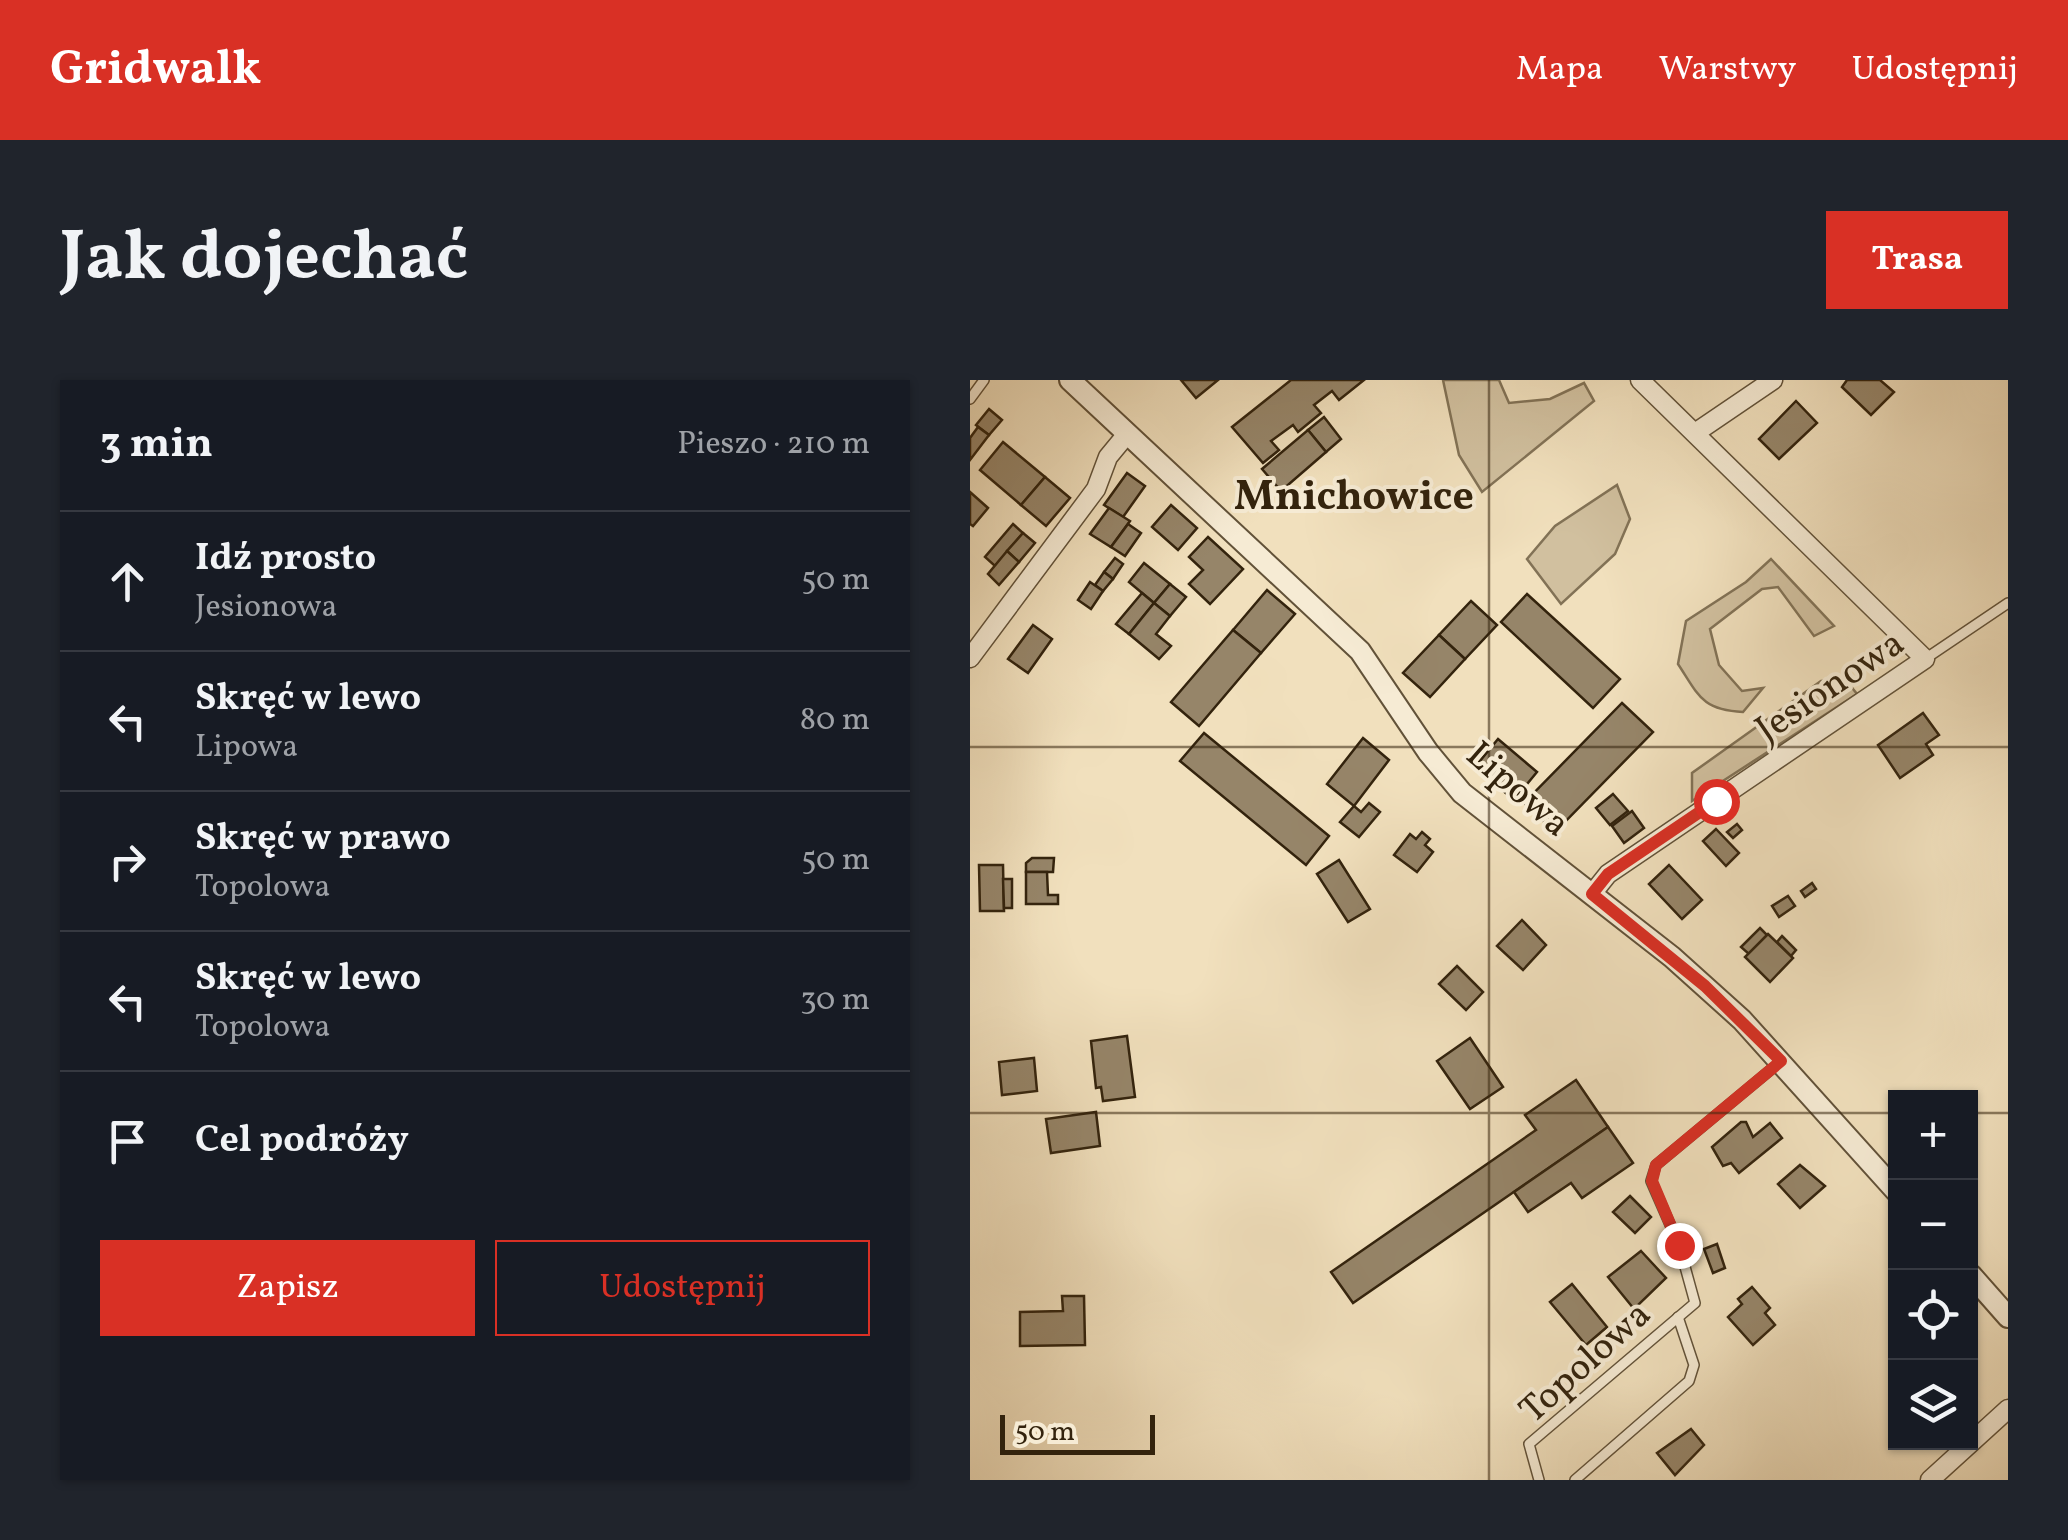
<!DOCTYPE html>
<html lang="pl">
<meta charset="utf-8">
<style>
body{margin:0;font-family:Vollkorn,serif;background:#20242c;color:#f1f3f6}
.controls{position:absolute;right:30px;bottom:30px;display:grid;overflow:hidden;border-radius:0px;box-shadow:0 2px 8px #0004}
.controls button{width:90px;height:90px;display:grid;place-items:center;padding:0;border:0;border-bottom:2px solid #363941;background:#171b24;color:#f1f3f6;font:50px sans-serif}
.scale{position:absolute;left:30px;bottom:25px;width:155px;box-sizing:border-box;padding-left:10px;border:5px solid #33230d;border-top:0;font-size:28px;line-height:35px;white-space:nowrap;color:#33230d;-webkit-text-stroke:8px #f6ebd4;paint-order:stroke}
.stop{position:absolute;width:30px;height:30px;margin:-22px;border:8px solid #d93025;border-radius:50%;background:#fff}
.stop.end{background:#d93025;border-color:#fff;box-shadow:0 2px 10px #0008}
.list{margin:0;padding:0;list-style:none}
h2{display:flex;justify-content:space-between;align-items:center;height:130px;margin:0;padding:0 40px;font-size:42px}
h2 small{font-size:32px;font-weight:400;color:#9ea1a6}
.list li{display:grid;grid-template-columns:65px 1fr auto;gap:30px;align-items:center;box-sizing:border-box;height:140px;padding:0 40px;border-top:2px solid #363941}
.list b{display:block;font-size:38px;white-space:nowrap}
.list p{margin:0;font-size:32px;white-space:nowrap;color:#9ea1a6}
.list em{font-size:32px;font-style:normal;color:#9ea1a6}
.actions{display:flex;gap:20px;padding:30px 40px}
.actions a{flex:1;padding:22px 0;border:2px solid #d93025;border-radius:0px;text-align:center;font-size:35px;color:#d93025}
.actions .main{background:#d93025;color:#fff}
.icon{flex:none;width:55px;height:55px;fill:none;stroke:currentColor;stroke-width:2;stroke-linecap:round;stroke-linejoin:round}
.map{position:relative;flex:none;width:1038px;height:1100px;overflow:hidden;border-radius:0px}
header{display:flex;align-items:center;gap:60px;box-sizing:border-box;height:140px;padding:0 50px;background:#d93025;color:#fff}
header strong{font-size:48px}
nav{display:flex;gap:55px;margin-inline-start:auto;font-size:35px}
.intro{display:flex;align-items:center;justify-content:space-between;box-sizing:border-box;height:240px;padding:0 60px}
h1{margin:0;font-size:70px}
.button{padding:25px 45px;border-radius:0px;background:#d93025;color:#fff;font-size:35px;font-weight:700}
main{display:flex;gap:60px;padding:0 60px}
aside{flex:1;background:#171b24;border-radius:0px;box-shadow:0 2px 8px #0004}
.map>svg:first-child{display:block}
.green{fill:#d1c09f;stroke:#827256;stroke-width:2.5}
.building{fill:#968569;stroke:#33230d;stroke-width:2.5}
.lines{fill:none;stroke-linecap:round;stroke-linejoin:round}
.service-casing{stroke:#625239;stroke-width:12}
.minor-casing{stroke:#625239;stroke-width:21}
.tertiary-casing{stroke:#625239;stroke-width:24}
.service{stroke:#f6ebd4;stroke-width:9}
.minor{stroke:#f6ebd4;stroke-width:18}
.tertiary{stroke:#f6ebd4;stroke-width:20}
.route{stroke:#d93025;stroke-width:12}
.grid{fill:none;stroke:#33230d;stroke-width:2.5;stroke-opacity:0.55}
.labels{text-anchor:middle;stroke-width:8;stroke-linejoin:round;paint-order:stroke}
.street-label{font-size:38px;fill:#33230d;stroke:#f6ebd4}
.quarter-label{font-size:42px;font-weight:bold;fill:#33230d;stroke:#f6ebd4}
</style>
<header>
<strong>Gridwalk</strong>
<nav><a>Mapa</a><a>Warstwy</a><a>Udostępnij</a></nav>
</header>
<div class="intro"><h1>Jak dojechać</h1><a class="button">Trasa</a></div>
<main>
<aside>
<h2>3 min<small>Pieszo · 210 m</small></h2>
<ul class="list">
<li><svg class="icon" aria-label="ahead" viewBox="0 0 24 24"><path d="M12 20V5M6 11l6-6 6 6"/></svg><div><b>Idź prosto</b><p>Jesionowa</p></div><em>50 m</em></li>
<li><svg class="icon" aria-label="left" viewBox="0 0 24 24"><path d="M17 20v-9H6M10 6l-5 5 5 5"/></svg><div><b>Skręć w lewo</b><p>Lipowa</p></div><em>80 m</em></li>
<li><svg class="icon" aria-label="right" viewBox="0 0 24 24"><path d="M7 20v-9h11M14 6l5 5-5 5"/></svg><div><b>Skręć w prawo</b><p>Topolowa</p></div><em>50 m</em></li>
<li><svg class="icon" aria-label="left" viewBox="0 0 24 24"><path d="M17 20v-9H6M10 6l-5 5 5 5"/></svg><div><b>Skręć w lewo</b><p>Topolowa</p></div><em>30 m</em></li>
<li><svg class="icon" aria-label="arrive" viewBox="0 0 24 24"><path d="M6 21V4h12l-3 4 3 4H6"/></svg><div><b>Cel podróży</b></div></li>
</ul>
<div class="actions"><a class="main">Zapisz</a><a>Udostępnij</a></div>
</aside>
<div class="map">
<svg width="1038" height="1100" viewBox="0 0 1038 1100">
<rect width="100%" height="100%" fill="#f1e0bd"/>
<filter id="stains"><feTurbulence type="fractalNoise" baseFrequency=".002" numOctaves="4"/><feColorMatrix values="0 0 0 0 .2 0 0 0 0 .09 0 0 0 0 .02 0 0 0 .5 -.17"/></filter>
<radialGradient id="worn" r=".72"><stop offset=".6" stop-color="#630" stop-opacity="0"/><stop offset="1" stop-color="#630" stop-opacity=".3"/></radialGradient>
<g class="green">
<polygon points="473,0 529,0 539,23 580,19 614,3 624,21 512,112 489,75"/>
<polygon points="647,105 660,139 645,174 591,224 557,179 585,146"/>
<path d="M801,179L864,246L844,256L808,207L792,209L740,249L749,285L772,311L793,308L773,332C732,330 729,316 708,284L716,241L776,202Z"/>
<polygon points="875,299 887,314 722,421 722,393 851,301"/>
</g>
<g class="building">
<polygon points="211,0 248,0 226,18"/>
<polygon points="321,0 394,0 369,20 362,11 344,25 351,33 328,52 323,45 301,61 309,70 293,83 262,47"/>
<polygon points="910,0 924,12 901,35 872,7 877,0"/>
<polygon points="826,21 847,43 809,79 789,59"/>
<polygon points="19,29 32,40 19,55 6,45"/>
<polygon points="354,37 371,59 356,72 338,50"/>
<polygon points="8,47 19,55 0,80 0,58"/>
<polygon points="338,50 356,72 311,111 292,89"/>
<polygon points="33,62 75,97 51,125 10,90"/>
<polygon points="157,93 175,106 153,137 134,125"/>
<polygon points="75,97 100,118 76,146 51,125"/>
<polygon points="0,112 18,128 3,146 0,144"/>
<polygon points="201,125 227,148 208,170 182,147"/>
<polygon points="139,128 160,141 141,167 120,154"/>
<polygon points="43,144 53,153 25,186 15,177"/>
<polygon points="158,144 171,153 155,176 141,167"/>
<polygon points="53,153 65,163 49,182 37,171"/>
<polygon points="238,157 273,189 240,224 219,204 233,190 219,177"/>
<polygon points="37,171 49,182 29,205 18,194"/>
<polygon points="145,178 153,184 143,199 134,192"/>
<polygon points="174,183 200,204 184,223 159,202"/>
<polygon points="134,192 143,199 133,211 125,205"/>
<polygon points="120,202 133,211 121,229 108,220"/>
<polygon points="200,204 216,217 200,236 184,223"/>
<polygon points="297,210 325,234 291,273 263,250"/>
<polygon points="172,213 184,223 159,254 146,244"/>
<polygon points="557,214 650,299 623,328 531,242"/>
<polygon points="501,221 527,245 495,279 469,255"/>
<polygon points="184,223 200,236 186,254 201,266 189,279 159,254"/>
<polygon points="63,245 82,259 58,293 38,279"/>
<polygon points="263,250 291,273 229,346 201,322"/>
<polygon points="469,255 495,279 460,317 433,293"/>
<polygon points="652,323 683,352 585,452 554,423"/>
<polygon points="953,333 969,355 956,364 963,375 930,398 908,365"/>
<polygon points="234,353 359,456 336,485 210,381"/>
<polygon points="393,358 419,380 384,426 357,404"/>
<polygon points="528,359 567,392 544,420 505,387"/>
<polygon points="643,414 658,431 640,445 626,428"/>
<polygon points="399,423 410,432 389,457 370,442 384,426 391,432"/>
<polygon points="662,431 674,448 654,463 642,446"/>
<polygon points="767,444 772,450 763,458 757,452"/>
<polygon points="746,449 769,473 756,486 733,461"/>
<polygon points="452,452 460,459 455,465 463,472 447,492 424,475 440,454 446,459"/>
<polygon points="62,478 84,478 83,492 56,492 56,483"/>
<polygon points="369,480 400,529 378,542 347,494"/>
<polygon points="9,485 33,485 34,531 10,531"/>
<polygon points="699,485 732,520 712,539 679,504"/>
<polygon points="56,492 77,492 78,515 88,515 88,524 56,524"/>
<polygon points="33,499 42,499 42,528 34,528"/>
<polygon points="842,503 846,509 835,517 831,511"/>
<polygon points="818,516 825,526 809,537 802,526"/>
<polygon points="552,540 576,565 553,590 527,566"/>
<polygon points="790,548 797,555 779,574 771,567"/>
<polygon points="798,554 823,578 800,602 775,577"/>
<polygon points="812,556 826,570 821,576 807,562"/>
<polygon points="487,586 513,612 496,630 469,604"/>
<polygon points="157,656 165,717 133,721 131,707 126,708 121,661"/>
<polygon points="500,658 533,707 500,729 467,681"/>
<polygon points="64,678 67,711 32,715 29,682"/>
<polygon points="606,700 638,747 383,923 361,892 566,750 555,735"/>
<polygon points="126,732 130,766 81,773 76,739"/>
<polygon points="771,742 776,742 783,757 800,743 812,758 769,793 761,783 753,786 742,767"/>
<polygon points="638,747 663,783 612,818 601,803 558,832 544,812"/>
<polygon points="830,785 855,806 830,828 808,804"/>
<polygon points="660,816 681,837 665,853 643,832"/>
<polygon points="747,864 755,888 743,893 734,869"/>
<polygon points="671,871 696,898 664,929 638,897"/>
<polygon points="602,904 637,947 616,965 580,922"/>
<polygon points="782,907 800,928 795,933 805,945 783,965 758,937 772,924 768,919"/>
<polygon points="92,916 114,916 115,965 50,966 50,932 93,931"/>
<polygon points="721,1049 734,1065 705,1095 687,1073"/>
</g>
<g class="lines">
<g class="service-casing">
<g id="service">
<polyline points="0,19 14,0"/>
<polyline points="955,279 1038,223"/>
<polyline points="569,1100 559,1064 725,923 709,865 681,801 686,785 810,682"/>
<polyline points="605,1100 719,1001 724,985 708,937"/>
</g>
</g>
<g class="minor-casing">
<g id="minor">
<polyline points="725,53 803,0"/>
<polyline points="0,278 126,109 138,77 157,54"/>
<polyline points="622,514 638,494 955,279 670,0"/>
<polyline points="960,1100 1038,1029"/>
</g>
</g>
<g class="tertiary-casing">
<g id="tertiary">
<polyline points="100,0 390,271 458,372 492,413 702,577 772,640 926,811"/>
<polyline points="1001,895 1038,937"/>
</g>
</g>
<use href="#service" class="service"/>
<use href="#minor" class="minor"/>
<use href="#tertiary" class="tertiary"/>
</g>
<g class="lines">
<polyline class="route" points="709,865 682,801 686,785 811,681 735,606 622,514 638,494 746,421"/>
</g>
<path class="grid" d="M519,0V1100M0,367H1038M0,733H926M1001,733H1038"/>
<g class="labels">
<g class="street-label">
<text transform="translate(859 305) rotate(-34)" y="13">Jesionowa</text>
<text transform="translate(549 408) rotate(41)" y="13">Lipowa</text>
<text transform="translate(614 981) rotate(-42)" y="13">Topolowa</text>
</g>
<g class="quarter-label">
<text x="384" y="129">Mnichowice</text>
</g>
</g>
<rect width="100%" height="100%" filter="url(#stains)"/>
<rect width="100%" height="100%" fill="url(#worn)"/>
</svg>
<div class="controls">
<button>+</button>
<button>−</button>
<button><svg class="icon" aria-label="locate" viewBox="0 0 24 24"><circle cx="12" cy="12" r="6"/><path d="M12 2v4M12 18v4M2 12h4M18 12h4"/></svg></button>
<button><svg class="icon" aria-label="layers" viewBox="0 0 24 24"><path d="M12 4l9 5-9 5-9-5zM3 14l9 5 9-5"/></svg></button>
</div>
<div class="scale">50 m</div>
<div class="stop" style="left:746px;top:421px"></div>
<div class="stop end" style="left:709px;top:865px"></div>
</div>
</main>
